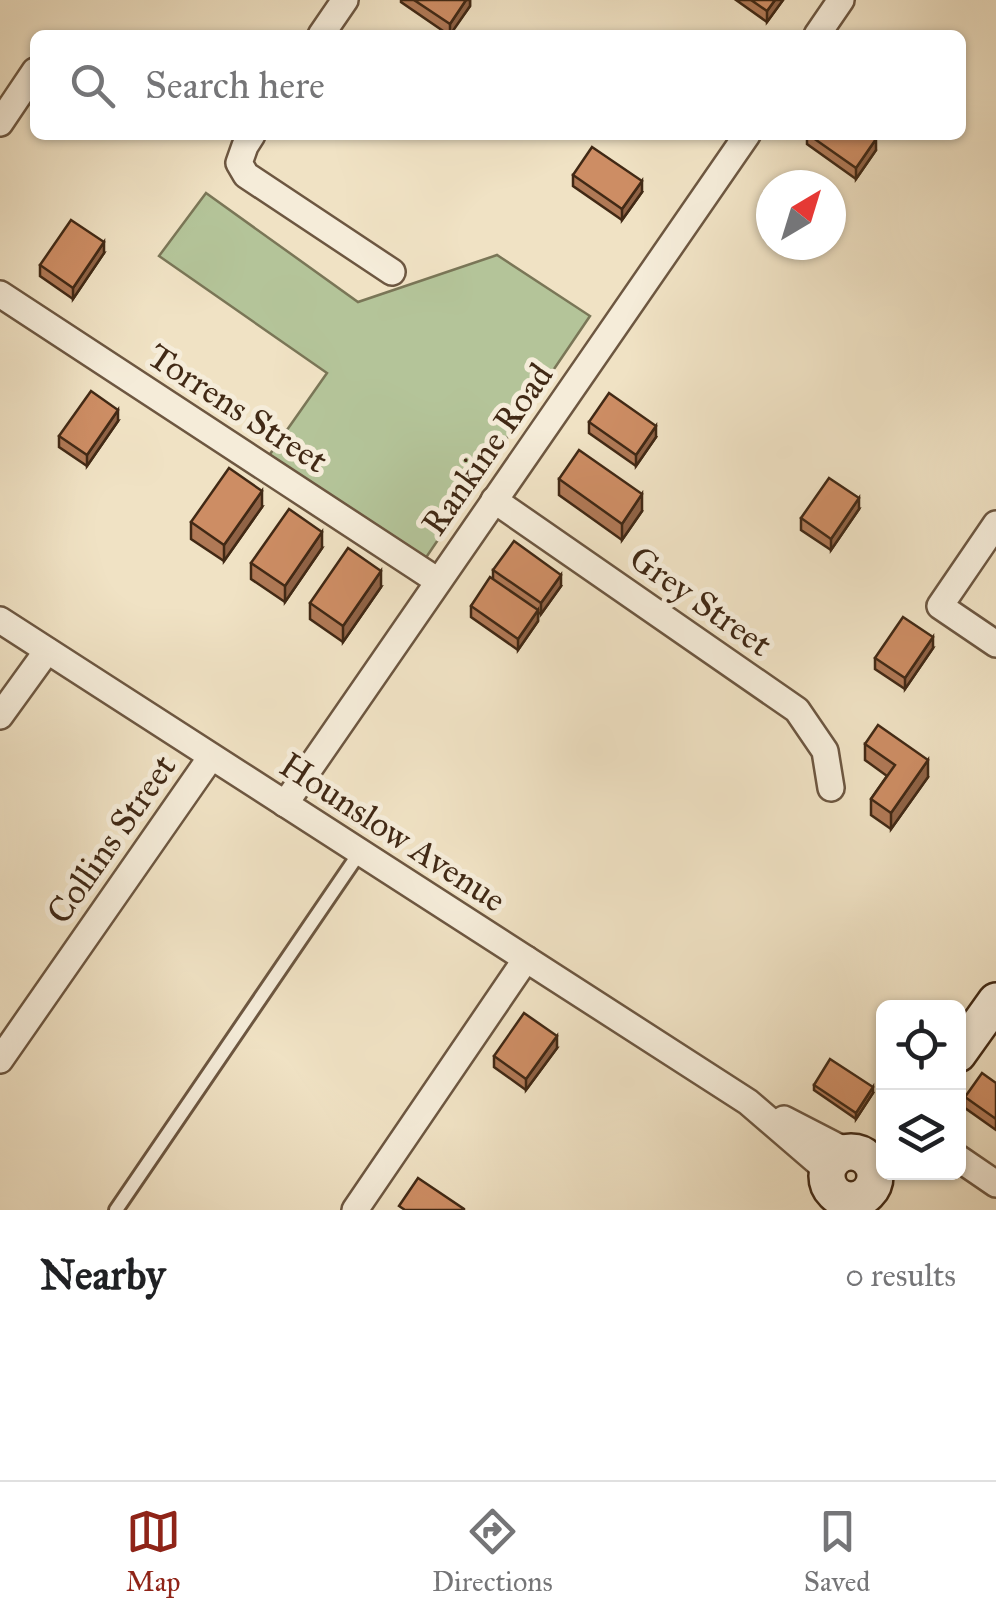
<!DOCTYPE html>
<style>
body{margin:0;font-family:"IM FELL Great Primer",serif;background:#f6f6f6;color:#202124}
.controls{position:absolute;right:30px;bottom:30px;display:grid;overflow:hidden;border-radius:15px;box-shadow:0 2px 8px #0004}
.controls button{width:90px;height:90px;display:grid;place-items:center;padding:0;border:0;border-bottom:2px solid #e0e0e0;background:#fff;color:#202124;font:50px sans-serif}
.compass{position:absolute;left:756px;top:170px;width:90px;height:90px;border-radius:50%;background:#fff;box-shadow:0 2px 8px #0004;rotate:38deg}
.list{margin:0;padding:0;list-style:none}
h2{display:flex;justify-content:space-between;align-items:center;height:130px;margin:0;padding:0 40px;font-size:42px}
h2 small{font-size:32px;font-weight:400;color:#757577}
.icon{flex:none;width:55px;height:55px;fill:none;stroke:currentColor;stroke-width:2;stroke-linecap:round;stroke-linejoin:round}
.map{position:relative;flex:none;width:996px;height:1210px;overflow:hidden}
.search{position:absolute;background:#fff;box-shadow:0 2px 8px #0004;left:30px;right:30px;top:30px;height:110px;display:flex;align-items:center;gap:25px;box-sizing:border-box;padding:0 35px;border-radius:15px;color:#757577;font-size:38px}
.sheet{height:270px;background:#fff}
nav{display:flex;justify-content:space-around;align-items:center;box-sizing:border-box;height:140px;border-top:2px solid #e0e0e0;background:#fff;font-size:28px;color:#757577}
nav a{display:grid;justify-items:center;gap:5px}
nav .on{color:#8f2418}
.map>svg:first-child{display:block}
.green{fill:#b4c499;stroke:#7a7657;stroke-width:2.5}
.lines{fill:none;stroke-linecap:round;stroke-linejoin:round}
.lane-casing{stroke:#6d5741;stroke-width:18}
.street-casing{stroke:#6d5741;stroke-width:30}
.secondary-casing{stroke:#412915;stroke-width:40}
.lane{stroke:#f5ecd9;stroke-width:12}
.street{stroke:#f5ecd9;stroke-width:25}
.secondary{stroke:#f5ecd9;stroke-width:35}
.wall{fill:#b07956;stroke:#412915;stroke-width:2.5}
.shaded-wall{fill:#906346;stroke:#412915;stroke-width:2.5}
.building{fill:#cd8d64;stroke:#412915;stroke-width:2.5}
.labels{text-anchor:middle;stroke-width:10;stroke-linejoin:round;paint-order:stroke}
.street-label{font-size:35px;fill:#412915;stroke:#f5ecd9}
</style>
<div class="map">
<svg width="996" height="1210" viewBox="0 0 996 1210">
<rect width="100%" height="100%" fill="#f0e2c4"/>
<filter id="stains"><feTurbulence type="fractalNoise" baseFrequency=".002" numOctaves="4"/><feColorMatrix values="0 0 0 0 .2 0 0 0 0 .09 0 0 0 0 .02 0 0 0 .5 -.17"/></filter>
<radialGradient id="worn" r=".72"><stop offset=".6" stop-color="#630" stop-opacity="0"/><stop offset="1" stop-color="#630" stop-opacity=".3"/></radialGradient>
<polygon class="green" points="206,193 358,302 497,255 590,316 425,559 268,457 327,373 159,256"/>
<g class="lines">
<g class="lane-casing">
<polyline id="lane" points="116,1210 360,852"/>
</g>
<g class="street-casing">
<g id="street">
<polyline points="321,35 345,0"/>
<polyline points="817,35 841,0"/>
<polyline points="0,123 35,71"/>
<polyline points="252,135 245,146 239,163 246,175 392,272"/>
<polyline points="0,294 438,581"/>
<polyline points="494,500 797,710 825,751 831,788"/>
<polyline points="996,524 940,606 996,644"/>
<polyline points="0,620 748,1102 827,1170"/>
<polyline points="0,716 47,651"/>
<polyline points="285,804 747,135"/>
<polyline points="0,1060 211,757"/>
<polyline points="784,1119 848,1152"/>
<polyline points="958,1158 996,1184"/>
<polyline points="355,1210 526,959"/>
</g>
</g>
<g class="secondary-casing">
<g id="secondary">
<polyline points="958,1054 996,1001"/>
<circle cx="851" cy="1176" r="24"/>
</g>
</g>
<use href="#lane" class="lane"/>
<use href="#street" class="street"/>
<use href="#secondary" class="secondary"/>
</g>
<g class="wall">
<polygon points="401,0 470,0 470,6 449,35 401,2"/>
<polygon points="736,0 783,0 767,22"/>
<polygon points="807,135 870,135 876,150 856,179 807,144"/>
<polygon points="573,175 642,192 622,220 573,186"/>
<polygon points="104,253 73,299 40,276 40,265"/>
<polygon points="118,421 87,466 59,447 59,436"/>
<polygon points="589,422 656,437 636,466 589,433"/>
<polygon points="559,479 642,511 622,540 559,495"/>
<polygon points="262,507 224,561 191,539 191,522"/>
<polygon points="859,509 831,550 801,530 801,518"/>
<polygon points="322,548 285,602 251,579 251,563"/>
<polygon points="493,570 561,586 541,614 538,612 538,621 518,650 471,617 471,606 493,579"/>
<polygon points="381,587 343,642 310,619 310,603"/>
<polygon points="933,648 905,689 875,669 875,658"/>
<polygon points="865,744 928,777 891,829 871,815 871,799 887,776 865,760"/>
<polygon points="557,1048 526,1090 494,1067 494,1056"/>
<polygon points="996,1083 996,1130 965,1108 965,1097"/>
<polygon points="814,1085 873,1093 856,1119 814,1090"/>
</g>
<g class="shaded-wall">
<polygon points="466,0 470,0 470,6 450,35 450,24"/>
<polygon points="775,0 783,0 767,22 767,11"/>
<polygon points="876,139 876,150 856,179 856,168"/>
<polygon points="642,181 642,192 622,220 622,209"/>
<polygon points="104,242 104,253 73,299 73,288"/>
<polygon points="118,410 118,421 87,466 87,455"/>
<polygon points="656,426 656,437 636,466 636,455"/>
<polygon points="262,491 262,507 224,561 224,545"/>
<polygon points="642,494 642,511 622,540 622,524"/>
<polygon points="859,498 859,509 831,550 831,539"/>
<polygon points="322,532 322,548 285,602 285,586"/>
<polygon points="381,571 381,587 343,642 343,626"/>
<polygon points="561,575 561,586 541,614 541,603"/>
<polygon points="538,610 538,621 518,650 518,639"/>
<polygon points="933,637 933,648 905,689 905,678"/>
<polygon points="928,760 928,777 891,829 891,813"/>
<polygon points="557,1036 557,1048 526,1090 526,1079"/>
<polygon points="873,1087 873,1093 856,1119 856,1113"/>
</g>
<g class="building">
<polygon points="414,0 466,0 450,24"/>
<polygon points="751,0 775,0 767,11"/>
<polygon points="809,135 870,135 876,139 856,168"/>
<polygon points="592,147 642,181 622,209 573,175"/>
<polygon points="71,220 104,242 73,288 40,265"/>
<polygon points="91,391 118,410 87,455 59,436"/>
<polygon points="609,393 656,426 636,455 589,422"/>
<polygon points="579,450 642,494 622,524 559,479"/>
<polygon points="229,468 262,491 224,545 191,522"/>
<polygon points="829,478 859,498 831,539 801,518"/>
<polygon points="289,509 322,532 285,586 251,563"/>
<polygon points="514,541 561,575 541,603 493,570"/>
<polygon points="348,548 381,571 343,626 310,603"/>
<polygon points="490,577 538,610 518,639 471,606"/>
<polygon points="903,617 933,637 905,678 875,658"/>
<polygon points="878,725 928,760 891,813 871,799 895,765 865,744"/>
<polygon points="524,1013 557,1036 526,1079 494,1056"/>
<polygon points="830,1059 873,1087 856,1113 814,1085"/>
<polygon points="982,1073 996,1083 996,1119 965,1097"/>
<polygon points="418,1178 464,1209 464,1210 405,1210 399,1206"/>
</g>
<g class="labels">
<g class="street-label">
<text transform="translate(238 408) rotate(33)" y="12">Torrens Street</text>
<text transform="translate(487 449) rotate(-55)" y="12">Rankine Road</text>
<text transform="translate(701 601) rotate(35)" y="12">Grey Street</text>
<text transform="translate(393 832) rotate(33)" y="12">Hounslow Avenue</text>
<text transform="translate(111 839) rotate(-55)" y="12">Collins Street</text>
</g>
</g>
<rect width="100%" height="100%" filter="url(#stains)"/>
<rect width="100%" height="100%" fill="url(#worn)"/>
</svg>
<div class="controls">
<button><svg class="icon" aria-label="locate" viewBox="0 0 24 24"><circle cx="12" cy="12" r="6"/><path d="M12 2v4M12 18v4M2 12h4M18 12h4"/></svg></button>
<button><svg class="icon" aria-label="layers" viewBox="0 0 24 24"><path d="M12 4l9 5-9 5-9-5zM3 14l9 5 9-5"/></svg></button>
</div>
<svg class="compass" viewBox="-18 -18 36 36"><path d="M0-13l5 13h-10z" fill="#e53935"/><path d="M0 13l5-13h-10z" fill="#757577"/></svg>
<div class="search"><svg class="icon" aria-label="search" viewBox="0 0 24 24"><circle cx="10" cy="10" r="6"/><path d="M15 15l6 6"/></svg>Search here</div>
</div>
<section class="sheet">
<h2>Nearby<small>0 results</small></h2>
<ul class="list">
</ul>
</section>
<nav>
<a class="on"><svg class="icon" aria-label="map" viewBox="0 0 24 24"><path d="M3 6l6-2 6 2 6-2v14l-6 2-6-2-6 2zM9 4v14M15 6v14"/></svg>Map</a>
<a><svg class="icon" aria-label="directions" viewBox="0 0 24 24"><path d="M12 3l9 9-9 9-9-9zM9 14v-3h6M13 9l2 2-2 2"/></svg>Directions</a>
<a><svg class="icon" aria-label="saved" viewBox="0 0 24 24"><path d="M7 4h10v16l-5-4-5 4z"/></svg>Saved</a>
</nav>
